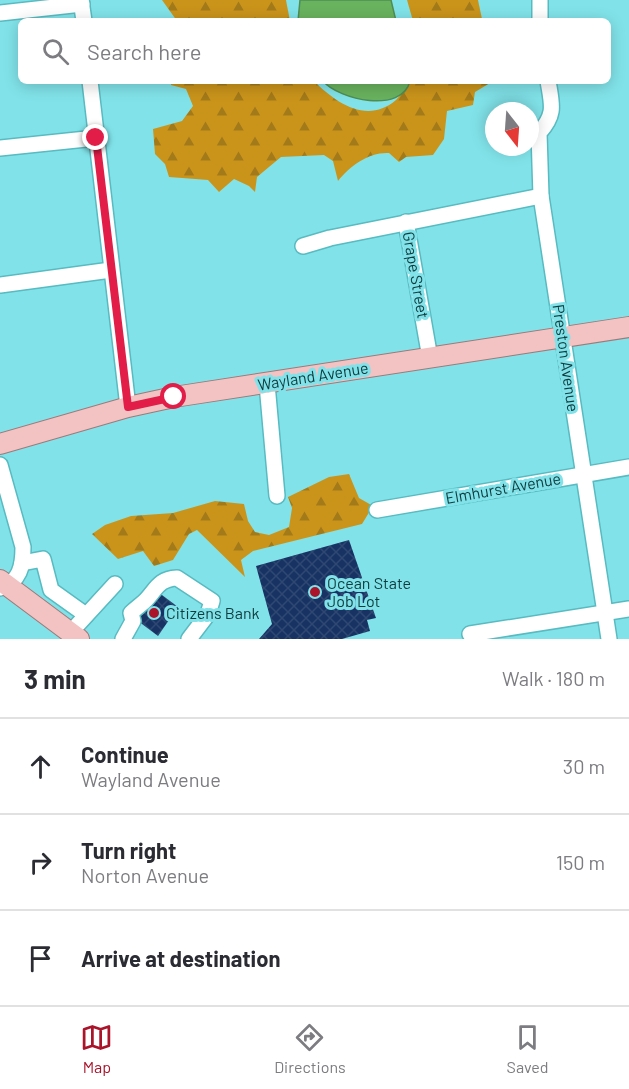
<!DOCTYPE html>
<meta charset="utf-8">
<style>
body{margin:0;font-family:Barlow,sans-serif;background:#f2f2f3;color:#2b2b33}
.compass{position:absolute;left:485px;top:102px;width:54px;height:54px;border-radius:50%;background:#fff;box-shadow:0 3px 15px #0003;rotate:163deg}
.stop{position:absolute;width:18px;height:18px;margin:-14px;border:4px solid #e11d48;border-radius:50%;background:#fff}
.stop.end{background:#e11d48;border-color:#fff;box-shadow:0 2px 6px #0008}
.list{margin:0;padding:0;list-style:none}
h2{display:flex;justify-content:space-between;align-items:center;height:78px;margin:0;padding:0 24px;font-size:26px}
h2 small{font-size:20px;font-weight:400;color:#7c7c81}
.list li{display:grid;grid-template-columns:39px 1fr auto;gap:18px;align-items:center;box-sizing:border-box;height:96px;padding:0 24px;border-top:2px solid #e1e1e2}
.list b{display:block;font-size:22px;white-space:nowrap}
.list p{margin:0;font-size:20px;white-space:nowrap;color:#7c7c81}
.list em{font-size:20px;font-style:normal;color:#7c7c81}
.icon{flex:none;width:33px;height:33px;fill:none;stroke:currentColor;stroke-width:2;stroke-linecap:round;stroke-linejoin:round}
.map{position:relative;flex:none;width:629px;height:639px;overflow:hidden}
.search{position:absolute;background:#fff;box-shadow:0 3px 15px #0003;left:18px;right:18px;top:18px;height:66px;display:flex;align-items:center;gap:15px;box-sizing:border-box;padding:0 21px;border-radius:9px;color:#7c7c81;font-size:22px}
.sheet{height:366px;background:#fff}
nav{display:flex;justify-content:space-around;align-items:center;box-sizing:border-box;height:84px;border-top:2px solid #e1e1e2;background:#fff;font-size:16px;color:#7c7c81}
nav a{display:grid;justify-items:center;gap:3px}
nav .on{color:#aa142b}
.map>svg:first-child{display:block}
.forest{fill:url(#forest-firs)}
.water{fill:#69b25e;stroke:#4e8e54;stroke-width:1.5}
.building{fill:url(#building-cross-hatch)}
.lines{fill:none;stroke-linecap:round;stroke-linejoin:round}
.minor-casing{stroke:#58bbc1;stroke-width:18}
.major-casing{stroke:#9e7979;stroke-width:22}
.minor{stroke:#fff;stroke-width:15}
.major{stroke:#f2c3c2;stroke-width:20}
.route{stroke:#e11d48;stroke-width:8}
.poi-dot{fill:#aa142b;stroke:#81e3e9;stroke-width:2}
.labels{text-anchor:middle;stroke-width:6;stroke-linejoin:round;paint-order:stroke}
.street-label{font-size:16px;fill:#103b3d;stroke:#81e3e9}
.poi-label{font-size:16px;fill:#103b3d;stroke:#81e3e9;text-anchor:start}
</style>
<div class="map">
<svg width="629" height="639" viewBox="0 0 629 639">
<defs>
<pattern id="forest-firs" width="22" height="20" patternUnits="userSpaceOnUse" patternTransform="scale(1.5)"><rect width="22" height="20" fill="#ca941b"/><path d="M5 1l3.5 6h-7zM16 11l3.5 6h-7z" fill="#a37a19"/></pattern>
<pattern id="building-cross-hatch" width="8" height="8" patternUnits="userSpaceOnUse" patternTransform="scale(1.5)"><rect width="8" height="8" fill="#173263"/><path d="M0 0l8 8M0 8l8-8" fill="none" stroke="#2f4872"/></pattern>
</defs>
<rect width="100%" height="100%" fill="#81e3e9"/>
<g class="forest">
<polygon points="162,0 286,0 290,21 177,21"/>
<polygon points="407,0 478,0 482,19 413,21"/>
<path d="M171,81H314C335,102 367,125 396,100C401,95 406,87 410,81H488L490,83L475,92L473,105L447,111L444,139L433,155L406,157L399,162L389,153C369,152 350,166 338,181L333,161L324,155L281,157L257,177L255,192L249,186L234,179L219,192L208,180L169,177L165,164L155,154L153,129L182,121L193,106L186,89L171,85Z"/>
<polygon points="349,474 359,498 373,506 362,524 253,551 241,560 245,577 197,530 189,534 173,560 154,566 143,551 118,559 92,534 105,525 131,516 173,513 215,501 244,504 248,521 255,532 269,535 289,527 292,508 288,497 329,477"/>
</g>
<g class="water">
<polygon points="300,0 391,0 396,21 298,21"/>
<path d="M323,81H410C402,114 339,100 323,81Z"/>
</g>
<g class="building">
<polygon points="349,540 376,618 367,620 370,631 342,639 259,639 272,624 256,566"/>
<polygon points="158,592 178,607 158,636 138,621 133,614"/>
</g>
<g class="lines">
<g class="minor-casing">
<g id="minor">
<polyline points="81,0 84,21"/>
<polyline points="0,13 82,4"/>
<polyline points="540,21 540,0"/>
<polyline points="90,81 128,407"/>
<path d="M548,81C552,105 556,114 539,133L541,196L609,639"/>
<polyline points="0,148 96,138"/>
<polyline points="406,222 430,358"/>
<polyline points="303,246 330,238 541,196"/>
<polyline points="0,285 111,270"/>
<polyline points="267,384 277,496"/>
<path d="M0,465L23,547C23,566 20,582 0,588"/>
<polyline points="377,510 629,467"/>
<polyline points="22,563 43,559 51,590 86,615"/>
<polyline points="70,633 115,584"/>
<polyline points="470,634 629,609"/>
<path d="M123,639L133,621L131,613C136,608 141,605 146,600C157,588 159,579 177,578L212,601L208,614L189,639"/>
</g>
</g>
<g class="major-casing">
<g id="major">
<polyline points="0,444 128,407 174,397 629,327"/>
<polyline points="0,580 79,639"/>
</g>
</g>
<use href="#minor" class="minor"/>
<use href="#major" class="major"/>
</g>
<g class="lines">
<polyline class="route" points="96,138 128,407 174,397"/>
</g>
<g class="poi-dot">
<circle cx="315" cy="592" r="6"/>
<circle cx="154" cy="613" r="6"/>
</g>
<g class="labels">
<g class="street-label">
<text transform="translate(416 275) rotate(80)" y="6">Grape Street</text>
<text transform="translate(566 358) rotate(82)" y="6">Preston Avenue</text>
<text transform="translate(313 376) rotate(-9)" y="6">Wayland Avenue</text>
<text transform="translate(503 488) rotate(-10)" y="6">Elmhurst Avenue</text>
</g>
<g class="poi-label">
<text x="327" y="589">Ocean State<tspan x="327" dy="18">Job Lot</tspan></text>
<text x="166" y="619">Citizens Bank</text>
</g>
</g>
</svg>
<svg class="compass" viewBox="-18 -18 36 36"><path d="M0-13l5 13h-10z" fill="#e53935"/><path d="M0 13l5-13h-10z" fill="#7c7c81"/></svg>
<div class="stop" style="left:174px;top:397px"></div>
<div class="stop end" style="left:96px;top:138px"></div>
<div class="search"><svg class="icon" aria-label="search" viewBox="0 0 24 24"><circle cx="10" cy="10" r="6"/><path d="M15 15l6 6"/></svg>Search here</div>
</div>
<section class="sheet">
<h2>3 min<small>Walk · 180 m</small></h2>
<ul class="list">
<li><svg class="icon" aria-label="ahead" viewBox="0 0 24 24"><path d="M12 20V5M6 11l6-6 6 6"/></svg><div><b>Continue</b><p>Wayland Avenue</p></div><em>30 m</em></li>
<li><svg class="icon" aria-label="right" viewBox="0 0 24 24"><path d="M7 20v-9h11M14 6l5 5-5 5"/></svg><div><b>Turn right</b><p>Norton Avenue</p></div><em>150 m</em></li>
<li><svg class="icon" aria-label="arrive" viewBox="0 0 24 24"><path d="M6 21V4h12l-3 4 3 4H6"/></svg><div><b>Arrive at destination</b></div></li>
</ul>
</section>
<nav>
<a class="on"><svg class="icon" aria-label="map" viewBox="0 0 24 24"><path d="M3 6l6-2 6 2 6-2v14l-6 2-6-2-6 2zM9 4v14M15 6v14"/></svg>Map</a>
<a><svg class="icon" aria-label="directions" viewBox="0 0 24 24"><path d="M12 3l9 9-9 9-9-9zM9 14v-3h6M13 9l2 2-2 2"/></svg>Directions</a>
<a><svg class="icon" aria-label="saved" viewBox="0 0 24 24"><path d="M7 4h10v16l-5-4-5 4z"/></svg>Saved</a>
</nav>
